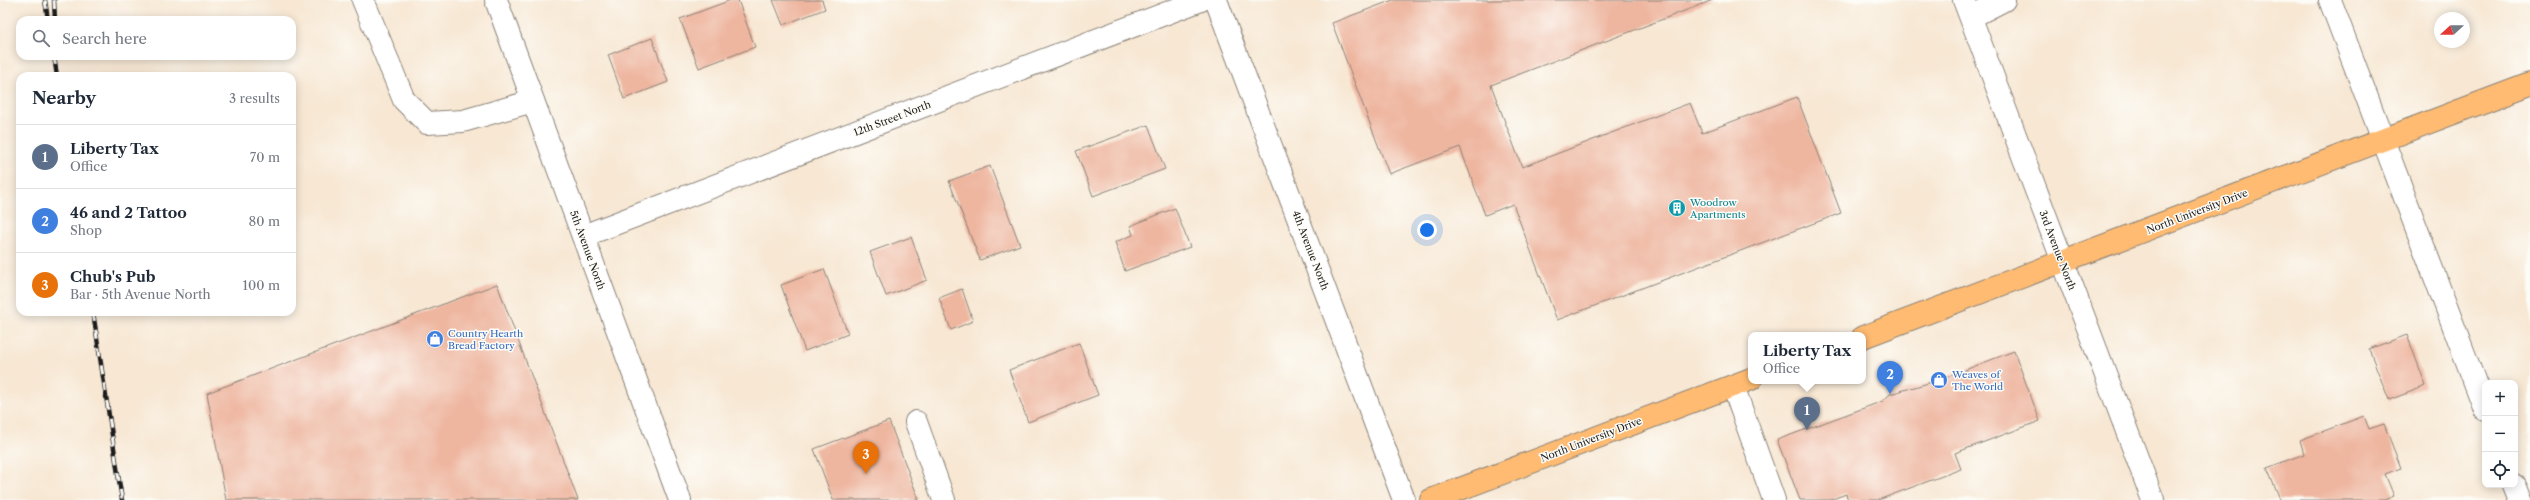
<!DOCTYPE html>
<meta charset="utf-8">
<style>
body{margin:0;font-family:"Libre Caslon Text",serif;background:#f6f6f7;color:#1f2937}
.controls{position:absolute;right:12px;bottom:12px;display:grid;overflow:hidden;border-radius:8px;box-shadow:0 2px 10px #0003}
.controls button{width:36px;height:36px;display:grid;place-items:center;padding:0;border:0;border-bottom:1px solid #e0e1e3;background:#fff;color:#1f2937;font:20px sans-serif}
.compass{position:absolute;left:2434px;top:12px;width:36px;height:36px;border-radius:50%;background:#fff;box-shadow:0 2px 10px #0003;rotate:249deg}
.you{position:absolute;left:1427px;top:230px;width:14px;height:14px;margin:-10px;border:3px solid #fff;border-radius:50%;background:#1a73e8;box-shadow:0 0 0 6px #1a73e833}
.badge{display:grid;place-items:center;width:26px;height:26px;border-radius:50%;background:#1a73e8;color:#fff;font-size:13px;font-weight:700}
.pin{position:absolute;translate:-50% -33px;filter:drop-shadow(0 1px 2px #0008)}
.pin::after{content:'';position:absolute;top:21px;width:14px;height:12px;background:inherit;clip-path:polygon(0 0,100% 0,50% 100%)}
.popup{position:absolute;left:1748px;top:332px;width:118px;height:52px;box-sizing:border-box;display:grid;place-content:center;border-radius:8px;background:#fff;filter:drop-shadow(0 1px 3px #0005);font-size:13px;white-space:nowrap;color:#747a83}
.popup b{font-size:15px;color:#1f2937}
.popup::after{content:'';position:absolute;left:50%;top:100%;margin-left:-8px;border:8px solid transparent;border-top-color:#fff}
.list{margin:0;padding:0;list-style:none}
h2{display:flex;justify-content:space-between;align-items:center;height:52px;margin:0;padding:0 16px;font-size:17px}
h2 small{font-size:13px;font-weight:400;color:#747a83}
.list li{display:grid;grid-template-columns:26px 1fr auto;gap:12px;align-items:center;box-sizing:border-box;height:64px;padding:0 16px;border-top:1px solid #e0e1e3}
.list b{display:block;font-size:15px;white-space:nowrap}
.list p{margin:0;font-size:13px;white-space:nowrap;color:#747a83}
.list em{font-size:13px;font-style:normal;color:#747a83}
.icon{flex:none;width:22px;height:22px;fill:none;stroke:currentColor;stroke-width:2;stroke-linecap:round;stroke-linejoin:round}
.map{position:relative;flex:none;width:2530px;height:500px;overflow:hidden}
.search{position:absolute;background:#fff;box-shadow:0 2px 10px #0003;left:16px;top:16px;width:280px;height:44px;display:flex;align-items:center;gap:10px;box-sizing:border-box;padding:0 14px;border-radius:12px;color:#747a83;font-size:15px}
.panel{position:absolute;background:#fff;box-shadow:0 2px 10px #0003;left:16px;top:72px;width:280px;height:244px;border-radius:12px}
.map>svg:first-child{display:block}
.building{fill:#eeb59f}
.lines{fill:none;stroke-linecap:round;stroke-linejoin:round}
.minor-casing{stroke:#8a8278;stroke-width:24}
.major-casing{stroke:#8a8278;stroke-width:24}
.minor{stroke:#fff;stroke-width:22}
.major{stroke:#ffbb71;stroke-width:22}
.rail-casing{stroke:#1c1c1c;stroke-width:4.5}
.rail{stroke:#fdfcf7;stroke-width:3;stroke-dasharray:9;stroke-linecap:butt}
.labels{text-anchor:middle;stroke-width:3;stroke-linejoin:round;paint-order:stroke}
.street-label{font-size:10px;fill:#1c1c1c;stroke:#fdfcf7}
.culture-label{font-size:10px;fill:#0d838f;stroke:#fdfcf7;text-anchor:start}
.shop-label{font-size:10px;fill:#366cbe;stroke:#fdfcf7;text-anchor:start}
</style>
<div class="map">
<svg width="2530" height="500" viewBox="0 0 2530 500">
<rect width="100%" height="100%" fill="#fdfcf7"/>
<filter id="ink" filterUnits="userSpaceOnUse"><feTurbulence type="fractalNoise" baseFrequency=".025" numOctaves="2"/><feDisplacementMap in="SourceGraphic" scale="8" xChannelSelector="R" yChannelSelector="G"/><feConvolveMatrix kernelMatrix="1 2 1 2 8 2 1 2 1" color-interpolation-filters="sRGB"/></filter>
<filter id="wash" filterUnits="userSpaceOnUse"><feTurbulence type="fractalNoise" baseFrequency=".012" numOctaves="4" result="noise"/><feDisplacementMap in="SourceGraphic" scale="16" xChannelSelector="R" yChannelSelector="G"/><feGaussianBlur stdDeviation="0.9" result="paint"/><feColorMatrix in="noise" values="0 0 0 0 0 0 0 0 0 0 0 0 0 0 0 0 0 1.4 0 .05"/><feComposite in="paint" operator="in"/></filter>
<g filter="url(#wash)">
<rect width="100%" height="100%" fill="#f7e7d3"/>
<g id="blocks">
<g class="building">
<polygon points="731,0 738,0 755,47 699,68 680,19"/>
<polygon points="773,0 822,0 825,9 783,25"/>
<polygon points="1393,0 1713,0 1491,85 1522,167 1690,103 1702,133 1797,97 1841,213 1557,320 1513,204 1485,215 1460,147 1389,174 1332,23"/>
<polygon points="652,38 668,82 624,99 608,55"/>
<polygon points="1148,125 1165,169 1093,196 1076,151"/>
<polygon points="990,166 1020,245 980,260 949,181"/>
<polygon points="1175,208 1190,247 1125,271 1115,242 1133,235 1130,226"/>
<polygon points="911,237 927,280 886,296 870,252"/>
<polygon points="824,269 848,334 805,351 781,285"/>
<polygon points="497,284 578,500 226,500 207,393"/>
<polygon points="962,289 973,321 951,330 939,298"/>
<polygon points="2407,335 2426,386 2389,400 2369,349"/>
<polygon points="1079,343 1098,395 1028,422 1009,370"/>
<polygon points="2014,351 2040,421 1955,453 1961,469 1878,500 1848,500 1846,494 1830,500 1800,500 1777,440 1883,401 1890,394 1939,380"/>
<polygon points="2364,416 2369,429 2384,424 2401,468 2385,474 2394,496 2384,500 2280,500 2267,468 2304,454 2300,440"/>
<polygon points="889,421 919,500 833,500 814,449"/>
</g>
</g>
</g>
<g filter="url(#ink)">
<use href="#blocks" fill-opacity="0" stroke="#8a8278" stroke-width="1"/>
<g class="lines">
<g class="minor-casing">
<g id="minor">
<polyline points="363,0 404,100 427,123 463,121 533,101"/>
<polyline points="496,0 680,500"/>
<polyline points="1216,0 1404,500"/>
<polyline points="1964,0 2153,500"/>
<polyline points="2330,0 2485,409"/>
<polyline points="1971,17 2004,0"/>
<polyline points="583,236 1201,0"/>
<polyline points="1733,386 1774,500"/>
<polyline points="916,422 944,500"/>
<polyline points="2514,485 2520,500"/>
</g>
</g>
<g class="major-casing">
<g id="major">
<polyline points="1863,337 2530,84"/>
<polyline points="1431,500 1751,379"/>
</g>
</g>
<use href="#minor" class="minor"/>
<use href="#major" class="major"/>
<g class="rail-casing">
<g id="rail">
<polyline points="45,0 48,20"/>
<polyline points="54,0 55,20"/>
<polyline points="54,56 57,76"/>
<polyline points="93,312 122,500"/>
</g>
</g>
<use href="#rail" class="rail"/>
</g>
</g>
<defs>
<g id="building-disc" transform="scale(0.9)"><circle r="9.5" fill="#0f9aa8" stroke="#fdfcf7"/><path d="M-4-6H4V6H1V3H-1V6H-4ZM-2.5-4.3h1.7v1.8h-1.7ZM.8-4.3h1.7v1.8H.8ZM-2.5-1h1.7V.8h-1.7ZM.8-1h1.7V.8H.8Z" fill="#fff"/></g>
<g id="shop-disc" transform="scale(0.9)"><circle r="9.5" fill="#3f7fe0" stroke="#fdfcf7"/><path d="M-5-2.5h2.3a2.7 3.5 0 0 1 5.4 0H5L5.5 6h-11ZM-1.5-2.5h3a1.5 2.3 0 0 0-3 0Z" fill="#fff"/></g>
</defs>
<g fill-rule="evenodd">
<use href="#building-disc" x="1677" y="208"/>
<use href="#shop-disc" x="435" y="339"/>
<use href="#shop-disc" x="1939" y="380"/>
</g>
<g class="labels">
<g class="street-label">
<text transform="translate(892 118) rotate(-21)" y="4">12th Street North</text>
<text transform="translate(2197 211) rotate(-21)" y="4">North University Drive</text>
<text transform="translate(588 250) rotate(70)" y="4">5th Avenue North</text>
<text transform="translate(1311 250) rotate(69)" y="4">4th Avenue North</text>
<text transform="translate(2058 250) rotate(69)" y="4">3rd Avenue North</text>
<text transform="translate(1591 439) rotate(-21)" y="4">North University Drive</text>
</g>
<g class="culture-label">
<text x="1690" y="206">Woodrow<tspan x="1690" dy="12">Apartments</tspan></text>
</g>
<g class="shop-label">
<text x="448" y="337">Country Hearth<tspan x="448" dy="12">Bread Factory</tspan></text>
<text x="1952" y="378">Weaves of<tspan x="1952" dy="12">The World</tspan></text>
</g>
</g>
</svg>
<div class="controls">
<button>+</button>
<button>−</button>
<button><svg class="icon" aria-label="locate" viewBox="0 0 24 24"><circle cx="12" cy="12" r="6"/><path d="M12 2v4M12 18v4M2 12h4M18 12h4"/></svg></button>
</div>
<svg class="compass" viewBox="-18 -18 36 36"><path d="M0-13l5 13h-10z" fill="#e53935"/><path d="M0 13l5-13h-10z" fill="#747a83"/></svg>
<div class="you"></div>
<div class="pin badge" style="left:1807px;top:430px;background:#5c6f8a">1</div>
<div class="popup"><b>Liberty Tax</b>Office</div>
<div class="pin badge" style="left:1890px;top:394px;background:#3f7fe0">2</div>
<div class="pin badge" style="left:866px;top:474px;background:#e8710a">3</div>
<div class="search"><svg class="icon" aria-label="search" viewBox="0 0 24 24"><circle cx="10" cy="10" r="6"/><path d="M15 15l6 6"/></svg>Search here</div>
<section class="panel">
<h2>Nearby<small>3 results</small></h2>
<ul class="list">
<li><span class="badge" style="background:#5c6f8a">1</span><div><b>Liberty Tax</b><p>Office</p></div><em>70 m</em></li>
<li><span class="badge" style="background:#3f7fe0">2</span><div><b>46 and 2 Tattoo</b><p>Shop</p></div><em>80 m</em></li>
<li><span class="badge" style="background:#e8710a">3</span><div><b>Chub's Pub</b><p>Bar · 5th Avenue North</p></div><em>100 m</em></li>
</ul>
</section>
</div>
